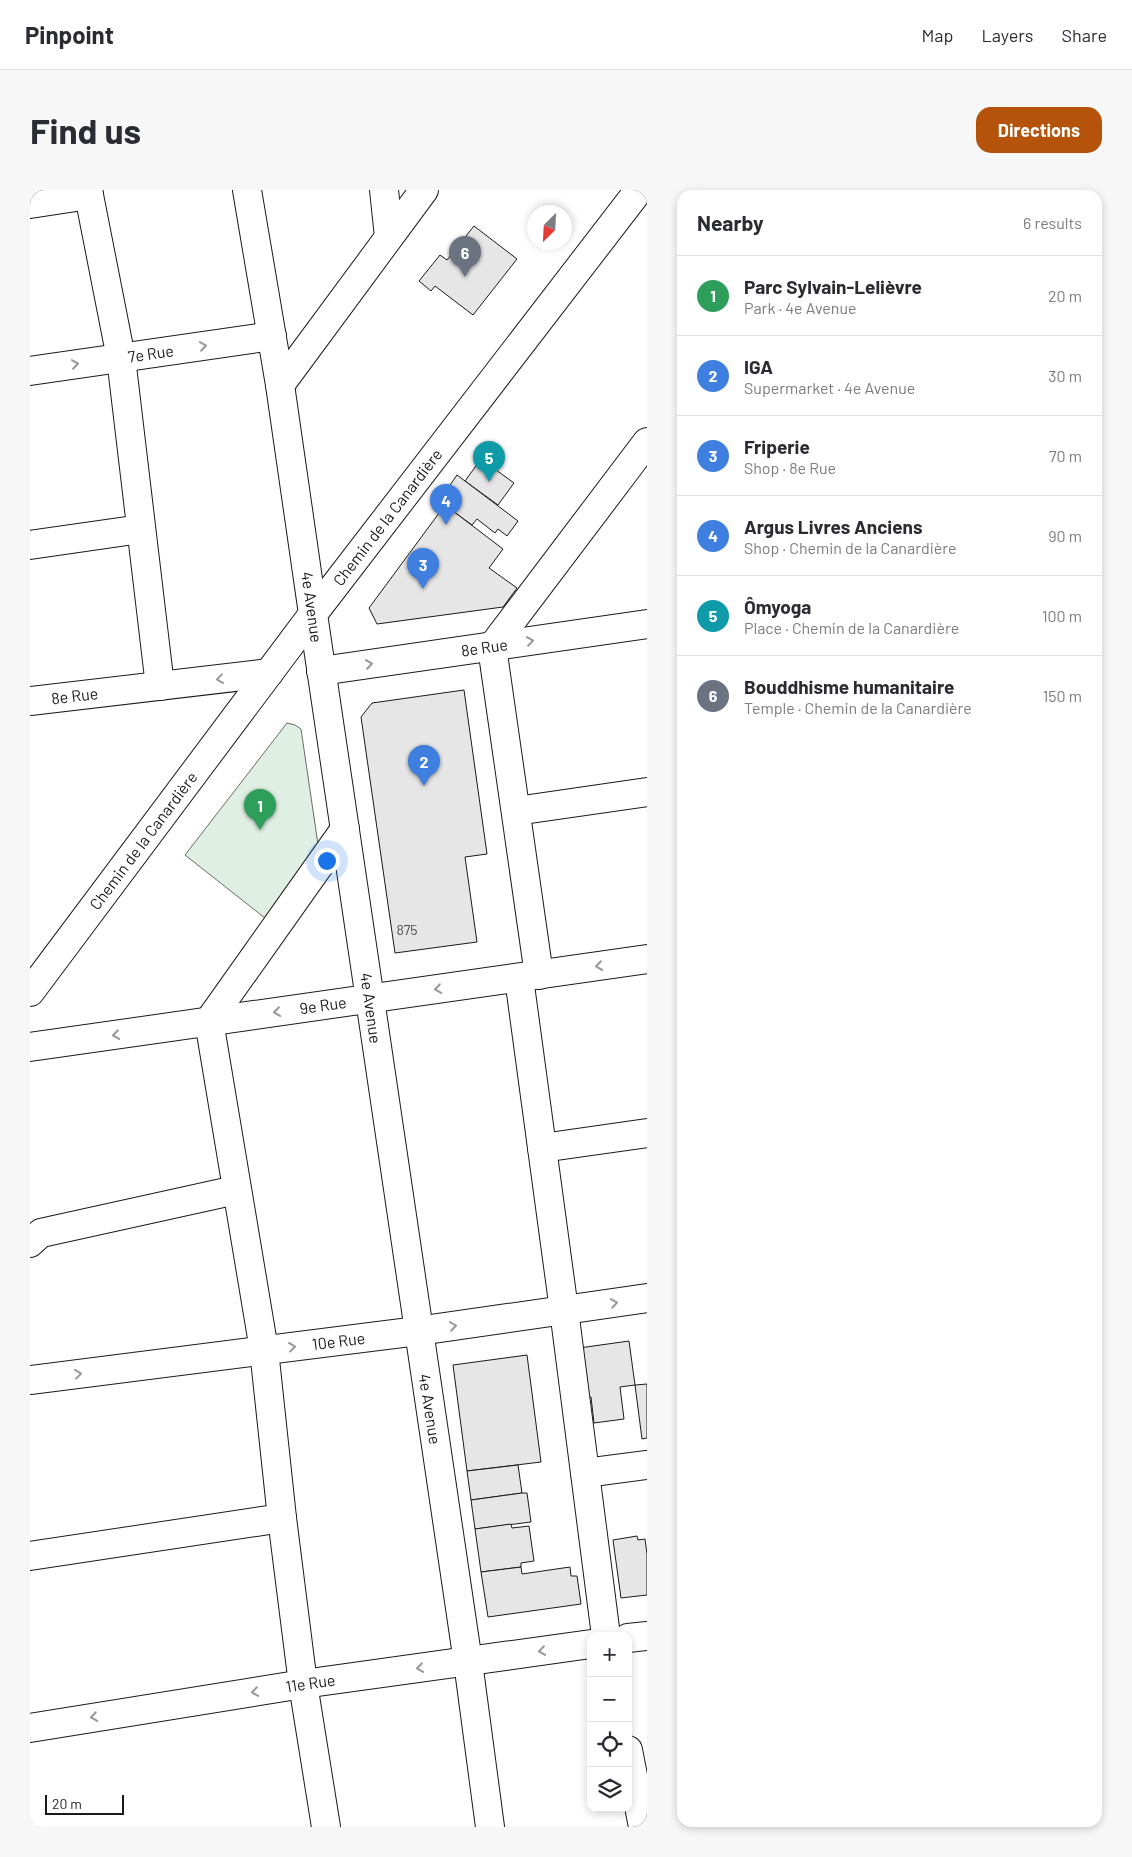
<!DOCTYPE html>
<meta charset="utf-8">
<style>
body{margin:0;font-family:Barlow,sans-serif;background:#f7f7f7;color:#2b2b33}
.controls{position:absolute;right:15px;bottom:15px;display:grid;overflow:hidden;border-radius:10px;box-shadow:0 2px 8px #0003}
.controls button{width:45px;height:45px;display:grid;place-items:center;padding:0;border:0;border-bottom:1px solid #e1e1e2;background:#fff;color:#2b2b33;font:25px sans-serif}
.compass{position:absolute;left:497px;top:15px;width:45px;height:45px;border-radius:50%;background:#fff;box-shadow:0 2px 8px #0003;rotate:204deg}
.scale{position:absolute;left:15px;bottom:12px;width:79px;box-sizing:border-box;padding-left:5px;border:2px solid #1a1a1a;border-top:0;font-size:14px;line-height:18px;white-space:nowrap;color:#1a1a1a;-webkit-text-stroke:4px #fff;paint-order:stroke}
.you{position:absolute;left:296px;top:670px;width:18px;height:18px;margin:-12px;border:4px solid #fff;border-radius:50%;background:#1a73e8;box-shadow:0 0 0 8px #1a73e833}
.badge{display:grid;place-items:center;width:32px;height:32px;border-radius:50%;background:#b45309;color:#fff;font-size:16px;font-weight:700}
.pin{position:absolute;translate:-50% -41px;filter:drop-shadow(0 1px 2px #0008)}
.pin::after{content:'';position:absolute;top:26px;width:18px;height:15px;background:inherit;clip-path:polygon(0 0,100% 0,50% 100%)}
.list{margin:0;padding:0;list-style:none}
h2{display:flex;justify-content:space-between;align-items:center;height:65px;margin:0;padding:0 20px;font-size:21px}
h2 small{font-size:16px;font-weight:400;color:#7c7c81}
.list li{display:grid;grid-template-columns:32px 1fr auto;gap:15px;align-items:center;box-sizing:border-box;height:80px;padding:0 20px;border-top:1px solid #e1e1e2}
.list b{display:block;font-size:19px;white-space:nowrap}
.list p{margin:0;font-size:16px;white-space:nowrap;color:#7c7c81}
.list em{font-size:16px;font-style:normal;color:#7c7c81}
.icon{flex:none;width:28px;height:28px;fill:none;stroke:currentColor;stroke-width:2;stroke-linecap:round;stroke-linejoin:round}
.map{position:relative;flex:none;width:617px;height:1637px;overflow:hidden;border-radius:15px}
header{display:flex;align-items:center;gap:30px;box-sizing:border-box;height:70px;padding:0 25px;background:#fff;border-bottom:1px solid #e1e1e2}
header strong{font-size:24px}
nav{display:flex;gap:28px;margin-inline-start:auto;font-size:18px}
.intro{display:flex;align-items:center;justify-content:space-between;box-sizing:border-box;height:120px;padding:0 30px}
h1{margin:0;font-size:35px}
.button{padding:12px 22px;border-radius:15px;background:#b45309;color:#fff;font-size:18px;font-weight:700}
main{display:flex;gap:30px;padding:0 30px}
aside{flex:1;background:#fff;border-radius:15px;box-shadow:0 2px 8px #0003}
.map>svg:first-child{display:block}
.green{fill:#e0efe3;stroke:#6a6a6a}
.building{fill:#e6e6e6;stroke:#1a1a1a}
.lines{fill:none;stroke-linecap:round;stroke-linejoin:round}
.minor-casing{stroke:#1a1a1a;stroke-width:30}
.major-casing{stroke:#1a1a1a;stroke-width:30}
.minor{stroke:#fff;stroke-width:28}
.major{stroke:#fff;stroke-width:28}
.oneway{stroke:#989898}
.labels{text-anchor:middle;stroke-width:4;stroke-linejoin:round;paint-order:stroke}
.number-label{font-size:14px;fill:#4d4d4d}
.street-label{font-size:16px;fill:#1a1a1a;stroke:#fff}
</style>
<header>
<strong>Pinpoint</strong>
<nav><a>Map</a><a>Layers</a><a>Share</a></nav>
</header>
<div class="intro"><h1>Find us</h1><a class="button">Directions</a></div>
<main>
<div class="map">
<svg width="617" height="1637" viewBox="0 0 617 1637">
<rect width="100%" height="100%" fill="#fff"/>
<polygon class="green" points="257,533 265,535 271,539 290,668 240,732 155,665"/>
<g class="building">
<polygon points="444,36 487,69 443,125 405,96 401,101 389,91 410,65 417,70"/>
<polygon points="451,269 484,293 468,315 435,291"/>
<polygon points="427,285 488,331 477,346 468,339 465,343 447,329 442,335 409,311"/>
<polygon points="415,315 473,359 459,378 487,398 473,417 347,434 339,418"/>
<polygon points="434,500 457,664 435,667 447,752 365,763 331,527 342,513"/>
<polygon points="599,1151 605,1195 590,1197 594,1229 564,1233 561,1207 548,1209 542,1159"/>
<polygon points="497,1165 511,1272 437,1281 423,1175"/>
<polygon points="617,1194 617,1248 612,1249 605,1195"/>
<polygon points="488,1275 492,1303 441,1310 437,1281"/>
<polygon points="492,1303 497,1303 501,1332 445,1339 441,1310"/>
<polygon points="481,1334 482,1338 499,1336 504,1371 491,1373 491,1377 451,1382 445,1339"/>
<polygon points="607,1346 608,1350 615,1349 617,1364 617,1405 591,1408 583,1350"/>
<polygon points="491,1377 492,1384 540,1377 541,1386 547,1386 551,1414 458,1427 451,1382"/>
</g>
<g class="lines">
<g class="minor-casing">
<g id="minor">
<polyline points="58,0 91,168 130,496"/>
<polyline points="354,0 359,47"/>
<polyline points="0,14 59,5"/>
<path id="s1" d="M0,181L242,146"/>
<polyline points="250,195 394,0"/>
<polyline points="0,355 111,339"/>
<path id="s2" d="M291,481L617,434"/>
<path id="s3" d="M0,511L239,483"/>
<polyline points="486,621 617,602"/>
<polyline points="509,785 462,457 617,252"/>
<polyline points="489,788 534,1120 576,1446"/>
<path id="s4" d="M0,857L617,769"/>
<polyline points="512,958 617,943"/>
<polyline points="0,1053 11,1043 206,1000"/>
<path id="s5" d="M0,1190L388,1141L617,1108"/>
<polyline points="555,1283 617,1275"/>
<polyline points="0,1366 252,1328"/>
<polyline points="598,1448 617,1446"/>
<path id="s6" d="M0,1538L273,1494L561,1454"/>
<polyline points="598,1560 613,1637"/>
<polyline points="296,1637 273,1494 252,1328 234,1160 179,831 315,639"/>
<path id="s7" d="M460,1637L438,1472L283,424L609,0"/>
</g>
</g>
<g class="major-casing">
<g id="major">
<path id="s8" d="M0,802L283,424L250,195L217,0"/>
</g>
</g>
<use href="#minor" class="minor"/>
<use href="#major" class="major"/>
</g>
<defs><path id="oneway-chevron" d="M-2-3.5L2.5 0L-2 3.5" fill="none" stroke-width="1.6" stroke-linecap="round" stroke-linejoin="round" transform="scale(1.25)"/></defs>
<g class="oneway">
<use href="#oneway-chevron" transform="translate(173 156) rotate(-8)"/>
<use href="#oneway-chevron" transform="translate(45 174) rotate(-8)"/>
<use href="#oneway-chevron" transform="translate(500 451) rotate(-8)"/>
<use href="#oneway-chevron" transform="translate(339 474) rotate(-8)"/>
<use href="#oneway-chevron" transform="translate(190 489) rotate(173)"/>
<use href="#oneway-chevron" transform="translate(569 776) rotate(172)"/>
<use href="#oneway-chevron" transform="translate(408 799) rotate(172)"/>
<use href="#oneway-chevron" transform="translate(247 822) rotate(172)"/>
<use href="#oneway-chevron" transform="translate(86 845) rotate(172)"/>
<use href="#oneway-chevron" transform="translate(584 1113) rotate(-8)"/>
<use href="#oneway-chevron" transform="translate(423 1136) rotate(-8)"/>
<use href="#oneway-chevron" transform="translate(262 1157) rotate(-7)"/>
<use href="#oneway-chevron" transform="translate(48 1184) rotate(-7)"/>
<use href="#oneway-chevron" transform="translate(512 1461) rotate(172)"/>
<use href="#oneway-chevron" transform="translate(390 1478) rotate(172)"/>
<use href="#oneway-chevron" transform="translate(225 1502) rotate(171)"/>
<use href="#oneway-chevron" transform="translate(64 1527) rotate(171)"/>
</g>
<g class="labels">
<g class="number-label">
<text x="377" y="745">875</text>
</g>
<g class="street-label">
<text dy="6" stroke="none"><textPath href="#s1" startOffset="122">7e Rue</textPath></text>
<text dy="6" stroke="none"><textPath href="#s7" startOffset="1348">Chemin de la Canardière</textPath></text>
<text transform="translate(282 417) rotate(82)" y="6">4e Avenue</text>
<text dy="6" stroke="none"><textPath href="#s2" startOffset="165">8e Rue</textPath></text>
<text dy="6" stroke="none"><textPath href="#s3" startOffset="45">8e Rue</textPath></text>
<text dy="6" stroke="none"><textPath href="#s8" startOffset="189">Chemin de la Canardière</textPath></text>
<text dy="6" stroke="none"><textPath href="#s4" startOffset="296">9e Rue</textPath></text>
<text transform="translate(341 818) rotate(82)" y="6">4e Avenue</text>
<text dy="6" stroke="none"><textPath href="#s5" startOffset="311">10e Rue</textPath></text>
<text transform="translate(400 1219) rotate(81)" y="6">4e Avenue</text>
<text dy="6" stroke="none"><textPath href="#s6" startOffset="284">11e Rue</textPath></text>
</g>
</g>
</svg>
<div class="controls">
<button>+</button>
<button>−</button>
<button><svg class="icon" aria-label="locate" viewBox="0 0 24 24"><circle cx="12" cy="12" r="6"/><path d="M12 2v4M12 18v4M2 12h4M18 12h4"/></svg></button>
<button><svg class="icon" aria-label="layers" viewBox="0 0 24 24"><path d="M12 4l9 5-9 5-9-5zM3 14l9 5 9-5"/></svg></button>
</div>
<svg class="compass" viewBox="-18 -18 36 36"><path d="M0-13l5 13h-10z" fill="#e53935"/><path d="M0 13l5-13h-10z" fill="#7c7c81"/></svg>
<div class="scale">20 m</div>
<div class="you"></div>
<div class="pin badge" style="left:230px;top:640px;background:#2e9e5b">1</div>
<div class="pin badge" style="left:394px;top:596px;background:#3f7fe0">2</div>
<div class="pin badge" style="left:393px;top:399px;background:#3f7fe0">3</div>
<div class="pin badge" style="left:416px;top:335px;background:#3f7fe0">4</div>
<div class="pin badge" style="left:459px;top:292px;background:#0f9aa8">5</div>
<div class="pin badge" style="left:435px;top:87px;background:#6b7280">6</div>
</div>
<aside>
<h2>Nearby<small>6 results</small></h2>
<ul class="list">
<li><span class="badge" style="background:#2e9e5b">1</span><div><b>Parc Sylvain-Lelièvre</b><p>Park · 4e Avenue</p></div><em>20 m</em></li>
<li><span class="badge" style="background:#3f7fe0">2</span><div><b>IGA</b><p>Supermarket · 4e Avenue</p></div><em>30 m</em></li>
<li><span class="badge" style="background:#3f7fe0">3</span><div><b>Friperie</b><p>Shop · 8e Rue</p></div><em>70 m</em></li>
<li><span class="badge" style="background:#3f7fe0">4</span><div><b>Argus Livres Anciens</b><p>Shop · Chemin de la Canardière</p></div><em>90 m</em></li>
<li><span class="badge" style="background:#0f9aa8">5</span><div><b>Ômyoga</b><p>Place · Chemin de la Canardière</p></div><em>100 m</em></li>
<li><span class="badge" style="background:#6b7280">6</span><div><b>Bouddhisme humanitaire</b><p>Temple · Chemin de la Canardière</p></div><em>150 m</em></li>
</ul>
</aside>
</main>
